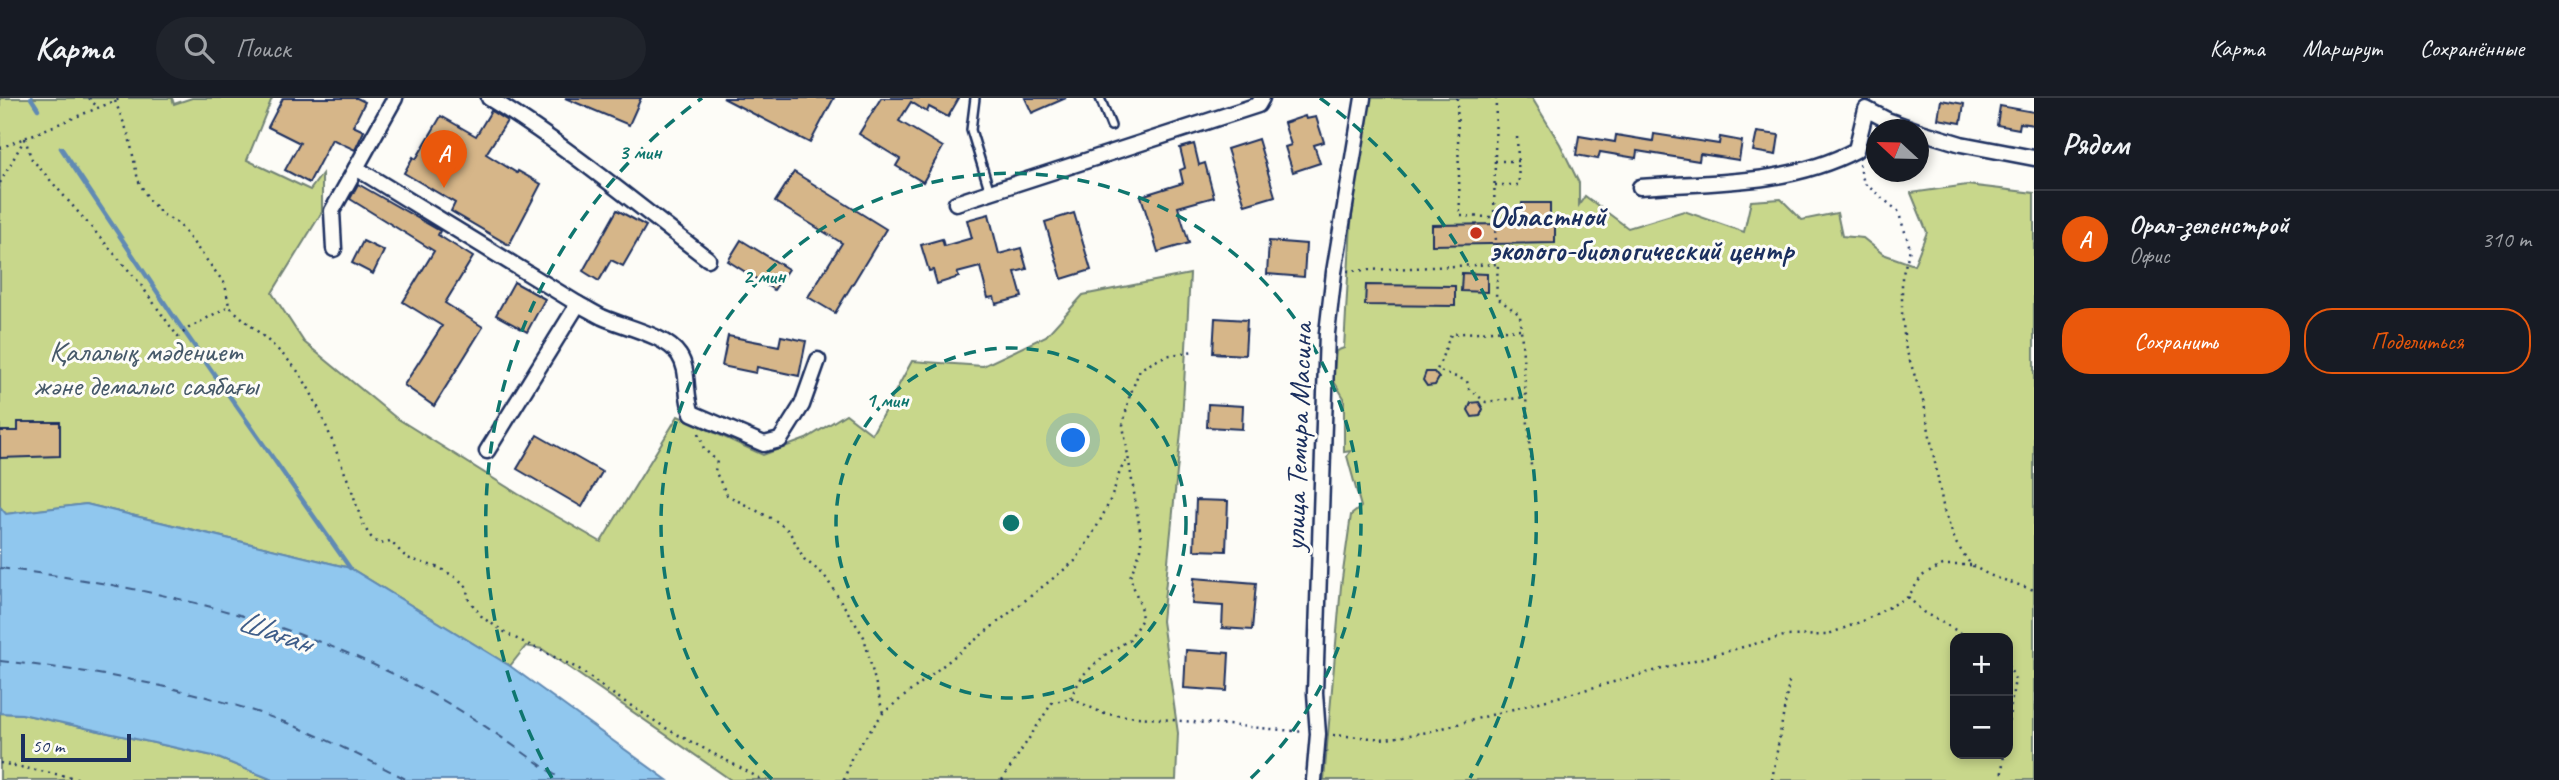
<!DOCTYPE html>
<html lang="ru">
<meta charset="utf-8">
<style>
body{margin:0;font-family:Caveat,sans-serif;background:#20242c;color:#f1f3f6}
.controls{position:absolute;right:21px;bottom:21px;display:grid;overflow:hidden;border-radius:14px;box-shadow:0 4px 10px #0003}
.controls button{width:63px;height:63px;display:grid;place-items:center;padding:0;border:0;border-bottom:2px solid #363941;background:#171b24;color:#f1f3f6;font:35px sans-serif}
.compass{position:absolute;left:1866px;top:21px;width:63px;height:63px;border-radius:50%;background:#171b24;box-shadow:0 4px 10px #0003;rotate:292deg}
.scale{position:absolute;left:21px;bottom:18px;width:110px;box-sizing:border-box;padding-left:7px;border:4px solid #1b2f5e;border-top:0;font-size:19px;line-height:24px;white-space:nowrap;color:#1b2f5e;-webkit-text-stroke:5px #fdfcf7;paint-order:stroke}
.you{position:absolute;left:1074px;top:343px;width:24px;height:24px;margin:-18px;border:5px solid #fff;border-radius:50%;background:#1a73e8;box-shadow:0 0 0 10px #1a73e833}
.badge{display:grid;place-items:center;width:46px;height:46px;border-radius:50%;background:#ea580c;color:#fff;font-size:23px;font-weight:700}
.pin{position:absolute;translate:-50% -58px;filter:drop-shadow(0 2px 4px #0008)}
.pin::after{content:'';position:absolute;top:37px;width:24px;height:21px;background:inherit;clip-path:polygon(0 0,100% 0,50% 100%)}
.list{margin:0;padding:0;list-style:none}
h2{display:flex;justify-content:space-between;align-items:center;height:91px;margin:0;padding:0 28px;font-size:30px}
h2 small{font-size:23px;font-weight:400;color:#9ea1a6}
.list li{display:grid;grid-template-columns:46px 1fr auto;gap:21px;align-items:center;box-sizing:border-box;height:98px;padding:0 28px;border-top:2px solid #363941}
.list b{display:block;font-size:26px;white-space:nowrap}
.list p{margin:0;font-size:23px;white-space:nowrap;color:#9ea1a6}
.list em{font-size:23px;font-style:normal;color:#9ea1a6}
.actions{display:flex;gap:14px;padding:21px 28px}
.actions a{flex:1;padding:16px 0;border:2px solid #ea580c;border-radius:28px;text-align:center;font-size:24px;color:#ea580c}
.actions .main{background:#ea580c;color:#fff}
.icon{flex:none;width:38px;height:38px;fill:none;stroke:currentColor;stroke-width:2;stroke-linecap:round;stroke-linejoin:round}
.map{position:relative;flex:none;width:2034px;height:682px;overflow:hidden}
header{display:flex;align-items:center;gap:42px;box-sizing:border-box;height:98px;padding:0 35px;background:#171b24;border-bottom:2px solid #363941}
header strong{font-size:33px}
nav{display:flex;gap:38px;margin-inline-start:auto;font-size:24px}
.search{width:490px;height:63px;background:#20242c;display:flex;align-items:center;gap:18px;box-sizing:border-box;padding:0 24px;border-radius:38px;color:#9ea1a6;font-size:26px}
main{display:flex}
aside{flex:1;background:#171b24}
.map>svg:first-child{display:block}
.green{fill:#c8d78b;stroke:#728374;stroke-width:2;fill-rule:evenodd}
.water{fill:#90c7ee;stroke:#618ab4;stroke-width:2}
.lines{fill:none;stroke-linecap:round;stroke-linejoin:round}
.stream{stroke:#618ab4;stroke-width:4.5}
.ferry{stroke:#3e5d89;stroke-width:2;stroke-dasharray:9 7;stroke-linecap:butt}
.building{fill:#d6b689;stroke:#1b2f5e;stroke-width:2}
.service-casing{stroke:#1b2f5e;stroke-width:12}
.minor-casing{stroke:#1b2f5e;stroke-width:19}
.path{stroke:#1b2f5e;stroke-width:2.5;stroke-dasharray:2 5;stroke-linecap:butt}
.service{stroke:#fdfcf7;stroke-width:7}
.minor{stroke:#fdfcf7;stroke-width:14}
.ring{fill:none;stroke:#0f766e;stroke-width:3.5;stroke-dasharray:12 9}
.poi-dot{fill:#c8321e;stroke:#fdfcf7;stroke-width:2.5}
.labels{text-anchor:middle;stroke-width:6;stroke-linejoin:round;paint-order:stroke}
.poi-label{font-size:30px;font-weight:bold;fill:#1b2f5e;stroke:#fdfcf7;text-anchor:start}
.park-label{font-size:30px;fill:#465969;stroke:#fdfcf7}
.street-label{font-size:30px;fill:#1b2f5e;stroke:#fdfcf7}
.water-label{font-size:32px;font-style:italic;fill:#3e5d89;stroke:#fdfcf7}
.centre{fill:#0f766e;stroke:#fdfcf7;stroke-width:3.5}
.ring-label{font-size:21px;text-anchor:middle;font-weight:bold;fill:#0f766e;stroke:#fdfcf7;stroke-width:6;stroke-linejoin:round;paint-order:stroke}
</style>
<header>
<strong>Карта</strong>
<div class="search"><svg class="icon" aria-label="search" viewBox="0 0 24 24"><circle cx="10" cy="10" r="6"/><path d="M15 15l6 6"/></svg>Поиск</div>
<nav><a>Карта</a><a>Маршрут</a><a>Сохранённые</a></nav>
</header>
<main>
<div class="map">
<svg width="2034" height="682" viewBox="0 0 2034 682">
<rect width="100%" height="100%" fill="#fdfcf7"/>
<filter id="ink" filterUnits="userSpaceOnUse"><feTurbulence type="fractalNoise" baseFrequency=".0143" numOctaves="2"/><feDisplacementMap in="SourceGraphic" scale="14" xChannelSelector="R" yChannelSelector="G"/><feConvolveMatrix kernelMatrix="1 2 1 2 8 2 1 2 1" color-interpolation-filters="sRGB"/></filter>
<g filter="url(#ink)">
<g class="green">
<polygon points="0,0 172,0 174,6 192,0 272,0 247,62 310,92 322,76 322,114 272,195 304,244 395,319 518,396 601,444 678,318 763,357 806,341 846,316 872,336 912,263 983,268 1046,238 1083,197 1190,176 1182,324 1162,523 1178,635 1176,682 731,682 542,551 526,548 510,568 350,470 86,406 6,416 0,409"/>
<path d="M1369,0H1532L1560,46L1579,85V107L1585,98L1628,130L1684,113L1744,134L1751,103L1781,101L1802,122L1837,115L1842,138L1863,140L1883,156L1914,167L1927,134L1911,95L1967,87L2034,95V682H1324L1341,488L1351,417L1361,409L1347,358L1351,353L1344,354V300L1333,282L1336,253L1344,250L1351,125ZM1955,540H2008V656H1955Z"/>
<polygon points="0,615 22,616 213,658 273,682 0,682"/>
</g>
<polygon class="water" points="86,406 350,470 510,568 667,682 273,682 213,658 22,616 0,615 0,409 6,416"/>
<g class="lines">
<g class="stream">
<polyline points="31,0 38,11"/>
<polyline points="61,50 172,216 350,470"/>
</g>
<g class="ferry">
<path d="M0,470C152,489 292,520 428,594C475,619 518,651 562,682"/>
<path d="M0,563C97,573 195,590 287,625C328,641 368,662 408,682"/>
</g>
</g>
<g class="building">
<polygon points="283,0 357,0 365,4 353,28 364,33 355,52 332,41 309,85 285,72 300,45 268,29"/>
<polygon points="565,0 641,0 629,27"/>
<polygon points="723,0 834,0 810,45"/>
<polygon points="881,0 959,0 948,19 929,9 927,14 911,4 899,23 943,49 923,84 896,68 900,61 859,36"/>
<polygon points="1025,0 1066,0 1032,15"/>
<polygon points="1941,2 1964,6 1961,25 1938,21"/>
<polygon points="2000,8 2034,14 2034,27 2020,25 2019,31 1997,27"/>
<polygon points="491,13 507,23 486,56 517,75 518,73 541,86 509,147 451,113 455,105 404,75 413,59 416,61 441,18 476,38"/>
<polygon points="1305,18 1306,21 1316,19 1324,44 1314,47 1320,65 1293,74 1285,49 1291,47 1284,25"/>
<polygon points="1757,34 1779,37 1776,57 1753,53"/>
<polygon points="1654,36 1719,46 1720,39 1742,43 1739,62 1700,56 1699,63 1637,53 1636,60 1600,54 1598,61 1576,57 1579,38 1615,44 1616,37 1653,43"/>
<polygon points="1258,41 1275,98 1245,107 1227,51"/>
<polygon points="1194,46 1199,67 1205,65 1214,99 1178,109 1189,145 1158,154 1141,98 1183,85 1180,72 1185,70 1180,50"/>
<polygon points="794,74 886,131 835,215 808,199 842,145 775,104"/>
<polygon points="358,86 440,133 438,137 473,159 445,205 483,229 434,308 404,287 442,228 403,204 434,153 350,101"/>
<polygon points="1522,105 1550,105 1550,123 1555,123 1555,145 1432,147 1432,127 1504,126 1504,124 1522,123"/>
<polygon points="617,112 646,128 623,168 611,162 599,183 583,173"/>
<polygon points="1074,115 1091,172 1062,181 1045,124"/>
<polygon points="989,116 999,156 1021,150 1027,171 1015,174 1022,199 996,206 994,199 988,200 980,169 957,175 959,179 937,186 933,172 929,173 921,147 942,141 944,148 972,140 967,122"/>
<polygon points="741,142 788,171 774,192 728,163"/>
<polygon points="363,143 384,153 373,176 352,165"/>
<polygon points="1269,143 1306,146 1304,179 1267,176"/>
<polygon points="1462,175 1487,176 1487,194 1461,193"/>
<polygon points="514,184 545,201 527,234 496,217"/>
<polygon points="1366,187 1455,188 1455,208 1365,207"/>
<polygon points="1215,220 1247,222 1245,257 1213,255"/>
<polygon points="728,238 779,248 781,238 806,243 799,278 757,269 756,275 722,268"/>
<polygon points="1426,274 1434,274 1439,280 1435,287 1427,288 1423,282"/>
<polygon points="1479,304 1483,311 1480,318 1472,319 1468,312 1471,305"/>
<polygon points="1208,306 1243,308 1242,331 1207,329"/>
<polygon points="18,324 60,324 60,358 0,360 0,333 18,333"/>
<polygon points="537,337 602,374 582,409 517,371"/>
<polygon points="1196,402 1228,403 1226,453 1194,452"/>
<polygon points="1194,480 1256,485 1252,532 1222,530 1223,508 1192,506"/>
<polygon points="1186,552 1229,555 1227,593 1184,590"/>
</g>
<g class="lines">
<g class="service-casing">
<g id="service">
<polyline points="975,0 971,32 990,94"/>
<polyline points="1100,0 1111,28"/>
</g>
</g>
<g class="minor-casing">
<g id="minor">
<path d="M489,0C566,47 636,106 708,161"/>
<polyline points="1918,33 1961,46 2034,60"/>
<path d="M356,70L578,206C586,210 594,215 602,219C624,229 666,237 679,257C690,273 684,296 692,315L764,346L780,342L802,307L818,262"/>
<path d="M1640,89C1712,84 1790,87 1856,52L1866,11L1887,22L1915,32"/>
<polyline points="956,105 1258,7 1262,0"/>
<polyline points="334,151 332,113 395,0"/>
<polyline points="487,353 578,206"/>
<polyline points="1314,682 1318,636 1315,595 1327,235 1334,174 1363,0"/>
</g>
</g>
<g class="path">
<polyline points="89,0 98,10"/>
<polyline points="1457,0 1460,118 1493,119"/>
<polyline points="1496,0 1494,119 1498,166 1496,199 1520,217 1531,368"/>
<polyline points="115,3 129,38 138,82 149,102 162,116 179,126 225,186 229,208"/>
<path d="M25,40L31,60L138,183L178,239L189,230L229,208C249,227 284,254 299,275C320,305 335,353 350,387C357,405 363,441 381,446L390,443L407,460L440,470L458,481L466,488L469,502L483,520L511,538L579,571L608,593L669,632L763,682"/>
<polyline points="0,50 122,0"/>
<polyline points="1495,63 1518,63"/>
<polyline points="1859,66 1864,85 1898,113 1908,143 1910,151 1902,179 1902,214 1905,248 1924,306 1944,413 1956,445 1971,467 1989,477 2034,492"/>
<polyline points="0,85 25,40"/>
<polyline points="1495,87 1519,87 1517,38"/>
<polyline points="1347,173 1498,166"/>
<polyline points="1520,231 1451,236 1437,272 1467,283 1469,291 1486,304 1526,299"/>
<polyline points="699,335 704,351 717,363 715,373 727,397 778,424 789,433 804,461 824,477 864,539 883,615"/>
<polyline points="1908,499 1923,514 1970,540"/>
<polyline points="2008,567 2015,581 2008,626"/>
<polyline points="1070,600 1083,577 1105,557 1129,542 1142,521 1140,507 1130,479 1141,451 1141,438 1123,327 1129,300 1140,271 1165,258 1194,253"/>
<polyline points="1333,637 1386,641 1428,634 1784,538 1826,537 1863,523 1908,499 1922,478 1943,467 1971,467"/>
<polyline points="0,665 86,682"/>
<path d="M844,682L852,658L883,615L1075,463C1090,441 1105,417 1114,392C1118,380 1119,371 1128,361"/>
<polyline points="1002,682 1052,605 1070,600 1105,616 1305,634"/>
<polyline points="1772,682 1789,584"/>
<polyline points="2001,682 2004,656"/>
</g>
<use href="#service" class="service"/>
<use href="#minor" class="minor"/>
</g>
</g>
<g class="ring">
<circle cx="1011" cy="425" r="175"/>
<path d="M772 681A350 350 0 1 1 1250 681"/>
<path d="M552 680A525 525 0 0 1 702 0M1320 0A525 525 0 0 1 1470 680"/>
</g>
<circle class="poi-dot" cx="1476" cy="135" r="7"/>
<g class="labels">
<g class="poi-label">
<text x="1490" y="128">Областной<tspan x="1490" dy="34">эколого-биологический центр</tspan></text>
</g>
<g class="park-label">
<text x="146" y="263">Қалалық мәдениет<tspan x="146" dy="34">және демалыс саябағы</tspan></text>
</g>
<g class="street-label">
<text transform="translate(1298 339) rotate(-88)" y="10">улица Темира Масина</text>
</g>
<g class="water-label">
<text transform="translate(275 533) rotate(19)" y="11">Шаған</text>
</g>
</g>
<circle cx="1011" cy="425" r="10" class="centre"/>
<g class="ring-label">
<text x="640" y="61">3 мин</text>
<text x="764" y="185">2 мин</text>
<text x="887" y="309">1 мин</text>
</g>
</svg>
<div class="controls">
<button>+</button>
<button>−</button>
</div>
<svg class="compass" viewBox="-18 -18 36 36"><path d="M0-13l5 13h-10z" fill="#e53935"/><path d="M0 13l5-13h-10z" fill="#9ea1a6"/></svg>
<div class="scale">50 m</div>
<div class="you"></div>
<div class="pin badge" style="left:444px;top:90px">A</div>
</div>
<aside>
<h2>Рядом<small></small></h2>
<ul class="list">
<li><span class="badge">A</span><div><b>Орал-зеленстрой</b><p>Офис</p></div><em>310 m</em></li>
</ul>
<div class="actions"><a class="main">Сохранить</a><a>Поделиться</a></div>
</aside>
</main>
